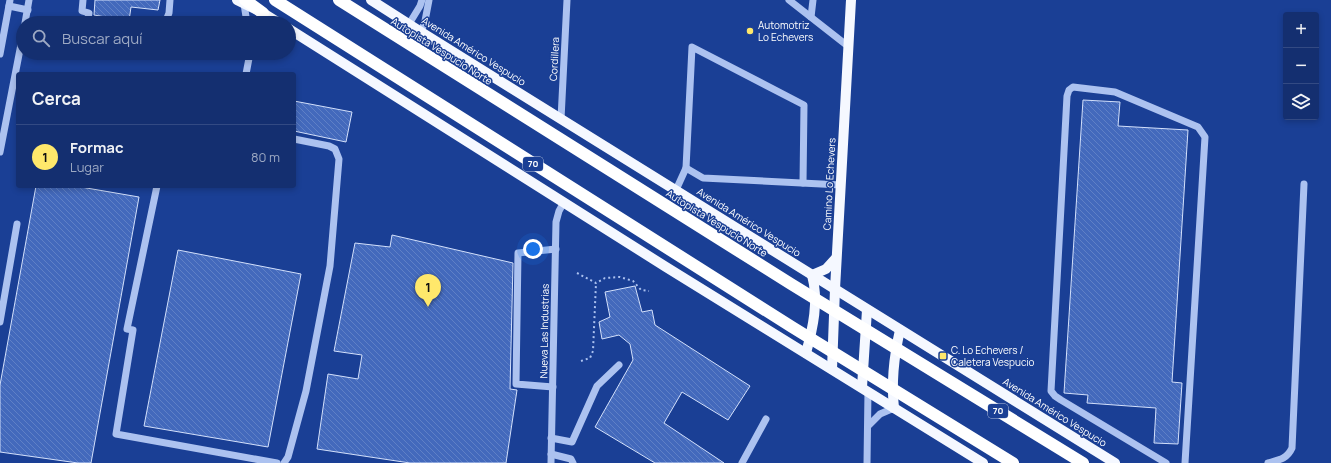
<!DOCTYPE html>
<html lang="es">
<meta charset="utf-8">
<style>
body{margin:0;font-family:Manrope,sans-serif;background:#1d3775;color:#f1f3f6}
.controls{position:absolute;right:12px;top:12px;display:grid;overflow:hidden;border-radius:4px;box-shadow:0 2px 6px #0003}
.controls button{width:36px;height:36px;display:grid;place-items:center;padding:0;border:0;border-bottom:1px solid #334a83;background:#142f70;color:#f1f3f6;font:20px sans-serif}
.you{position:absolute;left:533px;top:249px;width:14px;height:14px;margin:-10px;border:3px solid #fff;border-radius:50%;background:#1a73e8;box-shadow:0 0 0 6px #1a73e833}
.badge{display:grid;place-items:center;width:26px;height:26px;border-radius:50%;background:#ffe86b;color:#111;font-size:13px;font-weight:700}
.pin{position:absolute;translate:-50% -33px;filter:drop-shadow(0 1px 2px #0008)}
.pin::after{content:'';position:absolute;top:21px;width:14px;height:12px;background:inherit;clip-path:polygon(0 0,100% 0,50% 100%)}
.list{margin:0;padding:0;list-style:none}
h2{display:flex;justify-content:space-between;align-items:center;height:52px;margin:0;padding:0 16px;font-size:17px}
h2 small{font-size:13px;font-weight:400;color:#9da9c3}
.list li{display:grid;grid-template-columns:26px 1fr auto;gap:12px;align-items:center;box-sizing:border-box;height:64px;padding:0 16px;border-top:1px solid #334a83}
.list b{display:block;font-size:15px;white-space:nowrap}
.list p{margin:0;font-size:13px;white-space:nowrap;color:#9da9c3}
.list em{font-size:13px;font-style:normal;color:#9da9c3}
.icon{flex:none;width:22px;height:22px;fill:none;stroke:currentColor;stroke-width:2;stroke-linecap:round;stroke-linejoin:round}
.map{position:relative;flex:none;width:1331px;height:463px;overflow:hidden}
.search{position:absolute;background:#142f70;box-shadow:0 2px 6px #0003;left:16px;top:16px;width:280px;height:44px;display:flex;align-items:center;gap:10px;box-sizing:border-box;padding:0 14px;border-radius:22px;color:#9da9c3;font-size:15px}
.panel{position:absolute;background:#142f70;box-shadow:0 2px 6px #0003;left:16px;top:72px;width:280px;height:116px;border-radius:4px}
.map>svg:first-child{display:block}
.building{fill:url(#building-back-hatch);stroke:#d3e0fb}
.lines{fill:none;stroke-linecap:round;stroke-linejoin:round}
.path{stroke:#acc2f0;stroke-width:2;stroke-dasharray:2 3;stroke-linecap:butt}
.minor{stroke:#acc2f0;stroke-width:7}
.major{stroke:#f5f8ff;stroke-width:10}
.highway{stroke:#fff;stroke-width:12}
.poi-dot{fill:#ffe86b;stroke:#1a3f95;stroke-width:1.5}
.labels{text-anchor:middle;stroke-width:3;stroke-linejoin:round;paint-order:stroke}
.shield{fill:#1a3f95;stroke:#bac5df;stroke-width:1}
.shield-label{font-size:9px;font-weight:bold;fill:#fff}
.poi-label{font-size:10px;fill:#fff;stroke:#1a3f95;text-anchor:start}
.street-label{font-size:10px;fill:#fff;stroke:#1a3f95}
</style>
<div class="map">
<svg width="1331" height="463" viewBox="0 0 1331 463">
<defs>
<pattern id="building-back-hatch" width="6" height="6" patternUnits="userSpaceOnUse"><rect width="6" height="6" fill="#4369bc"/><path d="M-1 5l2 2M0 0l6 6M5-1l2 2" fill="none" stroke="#5f80c6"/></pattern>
</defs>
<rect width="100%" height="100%" fill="#1a3f95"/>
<g class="building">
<polygon points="95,0 160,0 158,10 131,7 129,21 94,15"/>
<polygon points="1083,100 1120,102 1118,126 1188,130 1172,382 1182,383 1178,444 1154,443 1156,408 1087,403 1088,395 1064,393"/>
<polygon points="294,101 352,112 346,142 294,131"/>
<polygon points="36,186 75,186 139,197 91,463 78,463 0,452 0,385"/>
<polygon points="392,235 513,263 510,389 517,390 506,463 410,463 317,449 328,374 358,379 362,355 334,351 355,243 390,247"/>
<polygon points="178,250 301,274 268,447 144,426"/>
<polygon points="635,286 642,312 652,310 655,325 750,386 728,420 682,392 664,423 724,463 655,463 595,427 633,360 630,344 619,335 602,339 599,322 610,317 605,292"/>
</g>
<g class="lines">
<g class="path">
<polyline points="577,273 596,283 605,278 620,277 633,281 641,290 649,291"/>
<polyline points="581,361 590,358 593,351 596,283"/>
</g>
<g class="minor">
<polyline points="83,0 82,11 89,13 87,23"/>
<polyline points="789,0 849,47"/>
<polyline points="244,4 247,23"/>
<polyline points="9,6 28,10"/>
<polyline points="811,17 813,0"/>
<polyline points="25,23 29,0"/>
<polyline points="165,23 169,13 170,0"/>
<polyline points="409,24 420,6 422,0"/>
<polyline points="421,32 425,21 429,0"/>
<polyline points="0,54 10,0"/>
<polyline points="246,74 250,53"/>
<polyline points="561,119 567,0"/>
<polyline points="0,152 23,34"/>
<polyline points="686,168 692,47 804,105 803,183"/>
<polyline points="157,186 127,329 133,330 116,434 277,463"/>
<polyline points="676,190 686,168 703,178 841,185"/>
<polyline points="0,322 17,224"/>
<polyline points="553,387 516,384 518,253 556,249"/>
<polyline points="869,425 880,414 894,408"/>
<polyline points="551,438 572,442 597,386 619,365"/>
<polyline points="551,454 571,459 573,463"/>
<polyline points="284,463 288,457 306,391 330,266 339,159 335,149 329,146 294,139"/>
<polyline points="551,463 556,222 559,211 564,202"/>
<polyline points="742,463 766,419"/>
<polyline points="867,463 868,391"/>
<polyline points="1166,463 1061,400 1055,396 1051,391 1067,96 1069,90 1073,87 1115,92 1198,127 1205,137 1185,463"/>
<path d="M1268,463C1279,460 1287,459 1292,448L1304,184"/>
</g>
<g class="major">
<polyline points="237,0 263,13 279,23"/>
<polyline points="371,0 421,32 1115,463"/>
<polyline points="289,29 666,267 983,463"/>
<polyline points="812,275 826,269 836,258"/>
<path d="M806,353C813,328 819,301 812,275"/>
<polyline points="832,369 835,289 851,0"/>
<polyline points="862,387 867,310"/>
<path d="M894,408C891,381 894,356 900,330"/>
</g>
<g class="highway">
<polyline points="245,0 263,13"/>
<polyline points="275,0 792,327 1013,463"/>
<polyline points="339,0 791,284 1083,463"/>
</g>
</g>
<g class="poi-dot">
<circle cx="750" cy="31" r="4"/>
<rect x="939" y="352" width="8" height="8" rx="2"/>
</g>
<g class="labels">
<g class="shield">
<rect x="523" y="157" width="20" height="14" rx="3"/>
<rect x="988" y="404" width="20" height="14" rx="3"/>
</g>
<g class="shield-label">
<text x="533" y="167">70</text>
<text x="998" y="414">70</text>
</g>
<g class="poi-label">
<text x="758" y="29">Automotriz<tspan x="758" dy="12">Lo Echevers</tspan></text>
<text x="951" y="354">C. Lo Echevers /<tspan x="951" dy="12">Caletera Vespucio</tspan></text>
</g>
<g class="street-label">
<text transform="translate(442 51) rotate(32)" y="4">Autopista Vespucio Norte</text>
<text transform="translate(474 51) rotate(32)" y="4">Avenida Américo Vespucio</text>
<text transform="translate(554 59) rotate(-87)" y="4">Cordillera</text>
<text transform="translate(829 184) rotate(-87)" y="4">Camino Lo Echevers</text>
<text transform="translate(749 222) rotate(32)" y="4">Avenida Américo Vespucio</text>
<text transform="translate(717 223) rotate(32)" y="4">Autopista Vespucio Norte</text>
<text transform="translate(544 331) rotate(-89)" y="4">Nueva Las Industrias</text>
<text transform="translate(1055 412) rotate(32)" y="4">Avenida Américo Vespucio</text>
</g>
</g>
</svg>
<div class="controls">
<button>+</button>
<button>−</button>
<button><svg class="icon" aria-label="layers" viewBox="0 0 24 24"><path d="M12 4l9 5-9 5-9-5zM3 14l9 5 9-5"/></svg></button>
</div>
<div class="you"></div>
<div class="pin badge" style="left:428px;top:307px">1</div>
<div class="search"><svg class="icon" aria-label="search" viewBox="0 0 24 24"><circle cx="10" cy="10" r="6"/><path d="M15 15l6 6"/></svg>Buscar aquí</div>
<section class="panel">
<h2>Cerca<small></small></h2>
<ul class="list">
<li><span class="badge">1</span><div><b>Formac</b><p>Lugar</p></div><em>80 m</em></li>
</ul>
</section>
</div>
